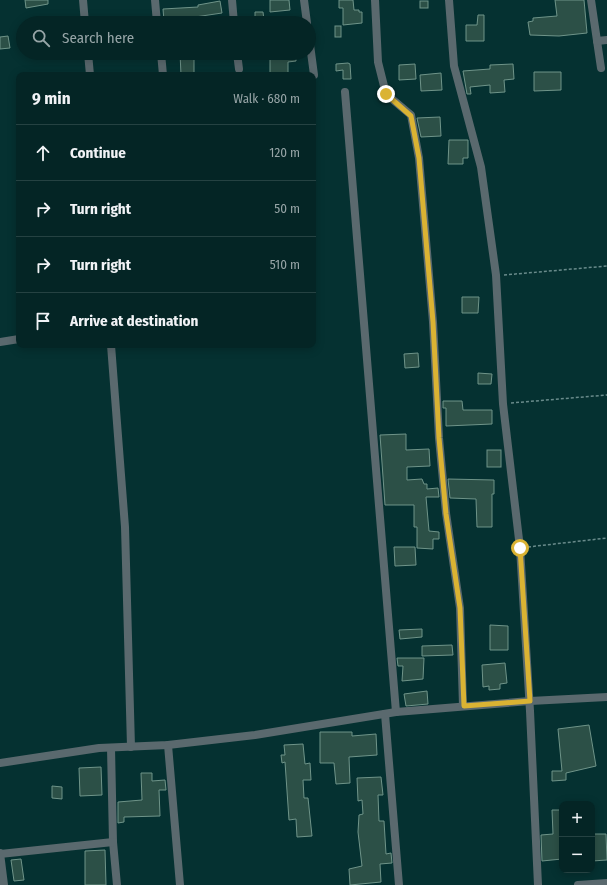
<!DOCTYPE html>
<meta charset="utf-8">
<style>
body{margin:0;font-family:"Fira Sans Condensed",sans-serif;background:#123132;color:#f1f3f6}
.controls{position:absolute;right:12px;bottom:12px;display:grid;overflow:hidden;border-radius:8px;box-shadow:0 2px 10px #0003}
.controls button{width:36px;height:36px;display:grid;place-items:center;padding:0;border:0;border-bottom:1px solid #254242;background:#042525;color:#f1f3f6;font:20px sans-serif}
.stop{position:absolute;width:12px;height:12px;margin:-9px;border:3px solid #dab333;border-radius:50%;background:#fff}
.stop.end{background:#dab333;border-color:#fff;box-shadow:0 1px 4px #0008}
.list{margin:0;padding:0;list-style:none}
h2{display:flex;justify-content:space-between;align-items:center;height:52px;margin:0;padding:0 16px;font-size:17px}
h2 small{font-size:13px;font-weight:400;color:#97a5a7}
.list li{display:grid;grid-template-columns:26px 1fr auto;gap:12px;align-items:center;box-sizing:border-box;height:56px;padding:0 16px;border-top:1px solid #254242}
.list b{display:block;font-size:15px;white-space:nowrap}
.list em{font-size:13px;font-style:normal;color:#97a5a7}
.icon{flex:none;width:22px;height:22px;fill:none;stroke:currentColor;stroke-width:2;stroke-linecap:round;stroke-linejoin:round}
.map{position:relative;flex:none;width:607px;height:885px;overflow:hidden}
.search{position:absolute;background:#042525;box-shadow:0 2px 10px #0003;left:16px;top:16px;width:300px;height:44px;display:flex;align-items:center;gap:10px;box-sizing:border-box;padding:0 14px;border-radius:22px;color:#97a5a7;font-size:15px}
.panel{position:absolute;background:#042525;box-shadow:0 2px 10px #0003;left:16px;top:72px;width:300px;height:276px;border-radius:8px}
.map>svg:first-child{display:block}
.building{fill:#2c5047;stroke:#6f9489}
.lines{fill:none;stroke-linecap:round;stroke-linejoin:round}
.path{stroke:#698b8b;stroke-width:1.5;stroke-dasharray:3 2;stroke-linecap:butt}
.minor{stroke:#5a696e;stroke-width:8}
.route{stroke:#dab333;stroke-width:5}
</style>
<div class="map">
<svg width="607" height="885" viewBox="0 0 607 885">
<rect width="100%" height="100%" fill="#053131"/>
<g class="building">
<polygon points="25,0 48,0 48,4 26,8"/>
<polygon points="270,0 289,0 290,10 270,12"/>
<polygon points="339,0 353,0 354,10 359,10 359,12 362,12 362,23 343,25 343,8 339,8"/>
<polygon points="555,0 584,0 587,33 559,36 530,35 528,22 533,21 533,18 557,16"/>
<polygon points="220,1 222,13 195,17 195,19 164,21 163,9 198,7 198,5"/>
<rect x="420" y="1" width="8" height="7"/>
<polygon points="255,12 263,12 264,20 255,20"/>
<polygon points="478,15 484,15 484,41 466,41 466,25 477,25"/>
<rect x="335" y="26" width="6" height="11"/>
<polygon points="8,36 10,48 0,49 0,37"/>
<polygon points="180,53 194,53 194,75 181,75"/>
<polygon points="275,53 296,53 296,61 288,62 288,75 270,75 270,59 275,59"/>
<polygon points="348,63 350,64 351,79 343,79 343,70 336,71 336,64"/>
<polygon points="415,64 416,79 399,80 399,65"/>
<polygon points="513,64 514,79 504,80 505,92 490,93 490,85 470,87 471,94 467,94 463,71 490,69 490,65"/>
<polygon points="534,72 561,72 561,90 534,91"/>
<polygon points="441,73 442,90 421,91 420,75"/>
<polygon points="440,117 441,136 421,137 417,118"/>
<polygon points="449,140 468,140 468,158 463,158 463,164 448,164"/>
<polygon points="462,297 479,297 478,313 462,313"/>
<polygon points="418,353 419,367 405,368 404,354"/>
<polygon points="478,373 492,374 491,384 478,384"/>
<polygon points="443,401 462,401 463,410 492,410 492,424 446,426 446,408 443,408"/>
<polygon points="406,434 406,450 429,449 430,466 407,467 407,480 422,479 424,484 427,484 427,489 438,488 439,497 426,497 429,531 439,532 439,539 433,539 433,549 417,548 417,527 414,527 414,505 385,505 380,435"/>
<rect x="487" y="450" width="14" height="17"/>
<polygon points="448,479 494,480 494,494 492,494 492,527 477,527 476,499 450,498"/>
<polygon points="394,547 415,547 416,565 395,566"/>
<polygon points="490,625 508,626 508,650 490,650"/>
<polygon points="422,629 422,637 400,639 399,630"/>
<polygon points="452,645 453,655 422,656 422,646"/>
<polygon points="397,658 424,658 423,679 402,681 403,666 398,666"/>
<polygon points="505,663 507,683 500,684 500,689 489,690 489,686 483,687 482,665"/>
<polygon points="427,691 428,704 406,706 404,694"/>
<polygon points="589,725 596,766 566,773 566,780 552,781 552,771 562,771 558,729"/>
<polygon points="320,732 352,732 352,736 376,734 377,755 349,757 350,783 336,784 334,763 320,763"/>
<polygon points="303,744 305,764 310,763 311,780 303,780 304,798 308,798 312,836 297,837 296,819 289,820 285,762 282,763 281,755 285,755 284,745"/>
<polygon points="101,767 102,795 80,796 79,768"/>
<polygon points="141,773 152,773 152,781 165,780 166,790 159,790 160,816 124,817 124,822 118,823 118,802 142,800"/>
<polygon points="381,777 383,795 378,795 379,821 384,821 386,854 391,853 392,863 380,864 381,882 350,885 349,869 362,866 358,832 359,815 363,814 362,800 358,801 357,778"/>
<polygon points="52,786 62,787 62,799 52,798"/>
<polygon points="552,810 562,810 562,859 542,861 541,835 553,834"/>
<polygon points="592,834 606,834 607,860 592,861"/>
<polygon points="105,850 106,885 85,885 85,851"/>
<polygon points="21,859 24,880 14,881 11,860"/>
</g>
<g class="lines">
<g class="path">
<polyline points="504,275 607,266"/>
<polyline points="511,403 607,395"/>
<polyline points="528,547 607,538"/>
</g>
<g class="minor">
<polyline points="83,0 85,23"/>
<polyline points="155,0 157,23"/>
<polyline points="232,0 234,23"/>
<polyline points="304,0 307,23"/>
<polyline points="375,0 378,62 386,94 411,115 419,158 433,322 439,438 446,513 460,608 463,706"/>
<polyline points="449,0 454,66 481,167 496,275 503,404 520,548 530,711 538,885"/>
<polyline points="591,0 601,68"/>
<polyline points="309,37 314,75"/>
<polyline points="597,41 607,40"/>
<polyline points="88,53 90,75"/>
<polyline points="161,53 163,75"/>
<polyline points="237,53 239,69"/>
<polyline points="345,92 396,712"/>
<polyline points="0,342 19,339"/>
<polyline points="111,345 125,527 131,747"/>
<polyline points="385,714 399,885"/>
<polyline points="168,745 180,885"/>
<polyline points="111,748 113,842 117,885"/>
<polyline points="0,763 99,748 168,745 255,735 396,712 530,701 607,697"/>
<polyline points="0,853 4,885"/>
<polyline points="0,854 113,842"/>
<polyline points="578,885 607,883"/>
</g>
</g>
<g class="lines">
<polyline class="route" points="386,94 411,116 419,158 433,322 439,438 446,514 460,608 464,706 530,701 520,548"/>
</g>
</svg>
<div class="controls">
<button>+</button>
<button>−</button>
</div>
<div class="stop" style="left:520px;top:548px"></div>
<div class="stop end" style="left:386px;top:94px"></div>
<div class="search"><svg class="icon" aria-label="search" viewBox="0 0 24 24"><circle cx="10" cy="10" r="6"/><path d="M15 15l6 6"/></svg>Search here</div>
<section class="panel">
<h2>9 min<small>Walk · 680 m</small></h2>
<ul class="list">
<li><svg class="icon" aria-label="ahead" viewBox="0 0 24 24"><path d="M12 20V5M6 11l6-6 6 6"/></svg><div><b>Continue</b></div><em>120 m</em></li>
<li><svg class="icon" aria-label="right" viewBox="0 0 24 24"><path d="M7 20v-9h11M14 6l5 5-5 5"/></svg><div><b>Turn right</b></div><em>50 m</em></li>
<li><svg class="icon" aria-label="right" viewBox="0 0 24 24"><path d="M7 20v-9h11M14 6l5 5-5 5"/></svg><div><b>Turn right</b></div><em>510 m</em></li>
<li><svg class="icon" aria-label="arrive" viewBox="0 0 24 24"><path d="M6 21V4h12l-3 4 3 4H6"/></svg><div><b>Arrive at destination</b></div></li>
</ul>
</section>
</div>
